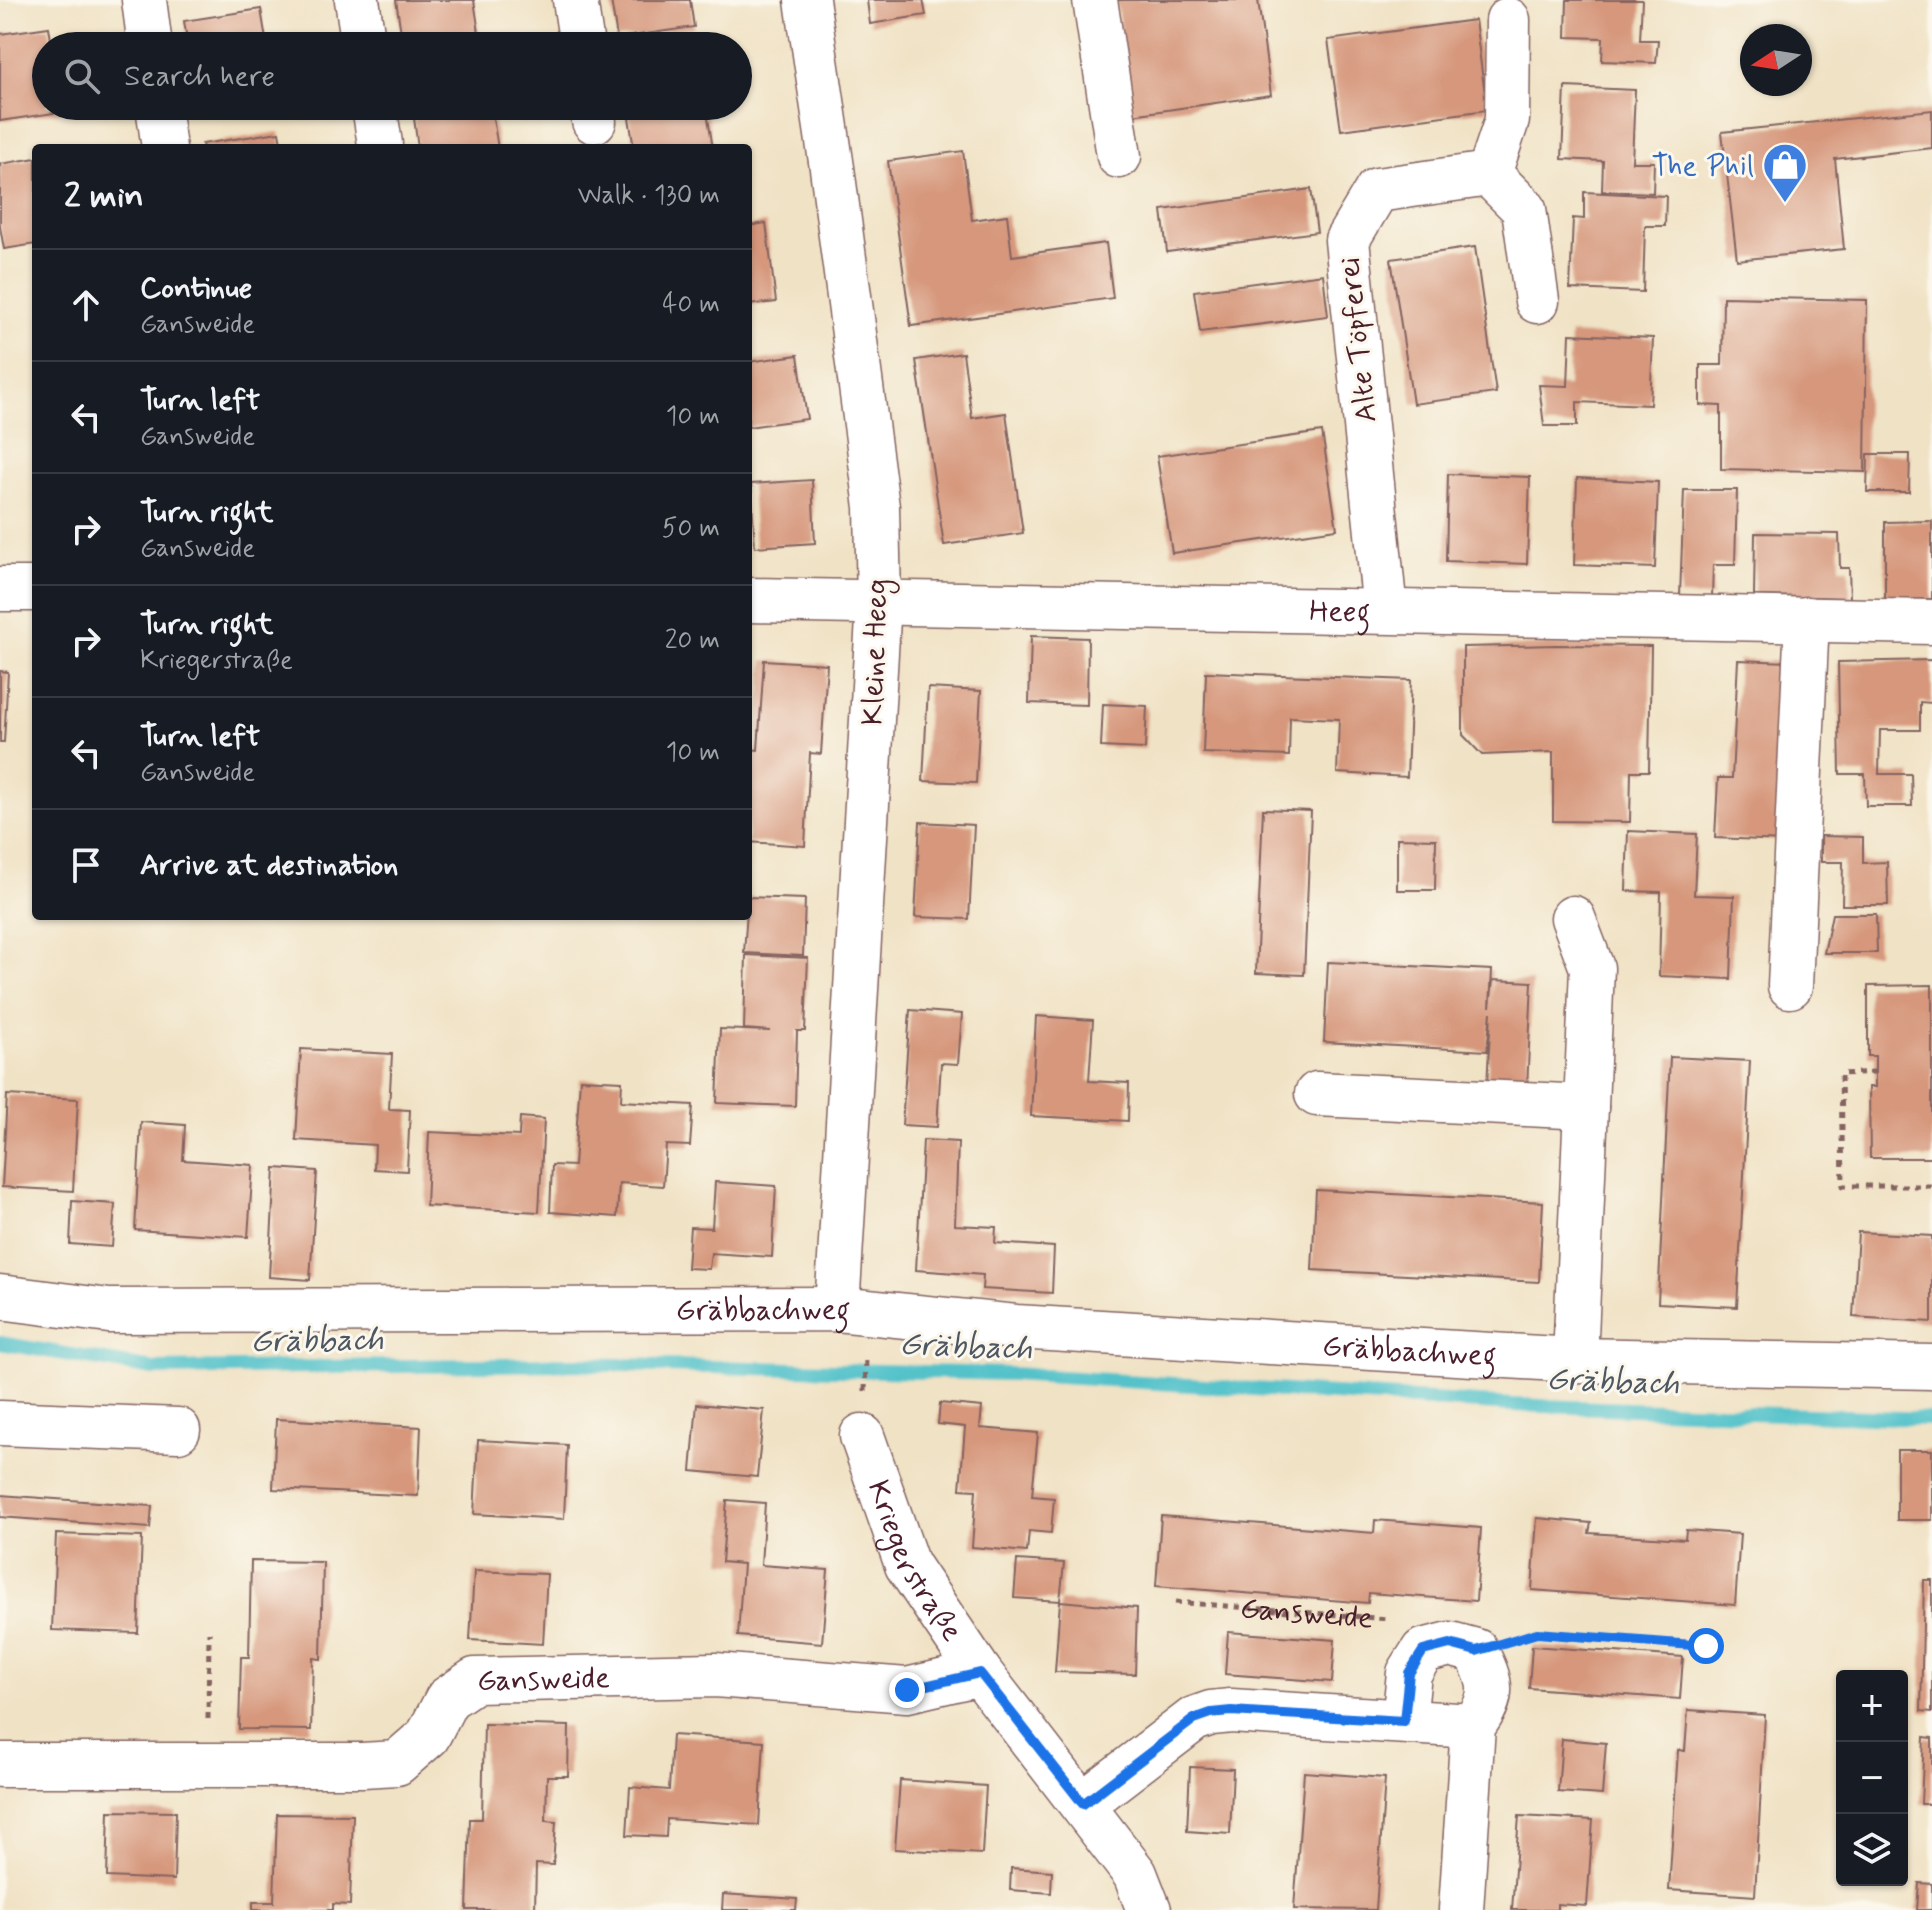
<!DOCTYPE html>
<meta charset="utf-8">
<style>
body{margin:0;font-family:Mynerve,sans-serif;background:#242831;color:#f1f3f6}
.controls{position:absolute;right:24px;bottom:24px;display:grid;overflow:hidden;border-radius:8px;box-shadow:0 2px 6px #0004}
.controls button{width:72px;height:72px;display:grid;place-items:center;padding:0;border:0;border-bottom:2px solid #363941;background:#171b24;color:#f1f3f6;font:40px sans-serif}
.compass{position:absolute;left:1740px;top:24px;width:72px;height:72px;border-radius:50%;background:#171b24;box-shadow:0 2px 6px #0004;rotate:258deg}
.stop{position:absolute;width:24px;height:24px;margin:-18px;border:6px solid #1a73e8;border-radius:50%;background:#fff}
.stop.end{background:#1a73e8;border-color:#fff;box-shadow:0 2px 8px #0008}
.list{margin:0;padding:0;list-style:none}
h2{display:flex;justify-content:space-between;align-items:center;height:104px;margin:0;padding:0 32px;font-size:34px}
h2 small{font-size:26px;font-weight:400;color:#9ea1a6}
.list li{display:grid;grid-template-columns:52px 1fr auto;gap:24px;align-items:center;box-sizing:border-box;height:112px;padding:0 32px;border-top:2px solid #363941}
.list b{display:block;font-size:30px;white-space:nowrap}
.list p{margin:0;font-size:26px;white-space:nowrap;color:#9ea1a6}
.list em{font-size:26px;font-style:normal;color:#9ea1a6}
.icon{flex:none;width:44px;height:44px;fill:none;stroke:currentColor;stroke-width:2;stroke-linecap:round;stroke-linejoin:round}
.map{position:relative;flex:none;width:1932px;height:1910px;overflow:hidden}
.search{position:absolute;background:#171b24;box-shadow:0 2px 6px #0004;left:32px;top:32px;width:720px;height:88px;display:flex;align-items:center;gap:20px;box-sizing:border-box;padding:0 28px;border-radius:44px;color:#9ea1a6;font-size:30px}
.panel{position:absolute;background:#171b24;box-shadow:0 2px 6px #0004;left:32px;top:144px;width:720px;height:776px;border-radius:8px}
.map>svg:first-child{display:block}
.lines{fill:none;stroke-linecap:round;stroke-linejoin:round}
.stream{stroke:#55c2ca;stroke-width:14}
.building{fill:#d6977b}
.minor-casing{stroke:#846361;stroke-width:47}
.path{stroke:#846361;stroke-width:5;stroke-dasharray:6 6;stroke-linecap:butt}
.minor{stroke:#fff;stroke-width:44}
.route{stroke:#1a73e8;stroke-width:10}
.labels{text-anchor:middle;stroke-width:6;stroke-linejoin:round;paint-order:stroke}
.shop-label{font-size:30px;fill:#366cbe;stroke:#fbf7ec;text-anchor:end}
.street-label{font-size:30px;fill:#4a1f2b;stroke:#fbf7ec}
.water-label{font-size:32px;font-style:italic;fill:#4e5863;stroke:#fbf7ec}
</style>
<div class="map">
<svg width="1932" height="1910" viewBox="0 0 1932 1910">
<rect width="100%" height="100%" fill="#fbf7ec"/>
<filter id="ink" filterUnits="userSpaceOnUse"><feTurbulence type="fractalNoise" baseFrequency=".0125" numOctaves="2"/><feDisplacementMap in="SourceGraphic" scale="16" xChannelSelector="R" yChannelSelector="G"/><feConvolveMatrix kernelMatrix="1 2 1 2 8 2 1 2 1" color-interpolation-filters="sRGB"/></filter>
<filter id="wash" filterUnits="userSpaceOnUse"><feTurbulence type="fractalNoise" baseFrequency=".006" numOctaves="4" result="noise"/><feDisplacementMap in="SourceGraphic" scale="32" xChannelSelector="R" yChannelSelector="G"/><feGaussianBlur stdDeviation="1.8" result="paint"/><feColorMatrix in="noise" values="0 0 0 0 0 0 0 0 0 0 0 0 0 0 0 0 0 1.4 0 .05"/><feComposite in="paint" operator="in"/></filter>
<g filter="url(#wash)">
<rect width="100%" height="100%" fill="#f0e2c5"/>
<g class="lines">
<polyline class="stream" points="0,1343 153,1369 574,1364 1012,1374 1512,1405 1932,1419"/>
</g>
<g id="blocks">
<g class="building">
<polygon points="396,0 474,0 481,46 403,46"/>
<polygon points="611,0 690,0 694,27 617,38"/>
<polygon points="867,0 923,0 926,15 870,24"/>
<polygon points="1116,0 1258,0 1271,95 1132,115"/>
<polygon points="1567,0 1642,0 1640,40 1658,40 1656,63 1602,61 1603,38 1566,37"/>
<polygon points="261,9 267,46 188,46 184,21"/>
<polygon points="1475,20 1487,110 1341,130 1328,40"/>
<polygon points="49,27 52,46 46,46 46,106 61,106 61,112 0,121 0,34"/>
<polygon points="1565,87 1635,90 1632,162 1654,162 1653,193 1602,191 1603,161 1562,159"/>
<polygon points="450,106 491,106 498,148 418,148 413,111"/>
<polygon points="627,106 706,106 713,148 634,148"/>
<polygon points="1932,110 1932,148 1835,159 1844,249 1737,260 1722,132"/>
<polygon points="279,132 282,148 203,148 202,144"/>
<polygon points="963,151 972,220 1007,215 1012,256 1106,243 1113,298 911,326 888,161"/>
<polygon points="36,158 36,244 4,249 0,227 0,164"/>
<polygon points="1311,189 1317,232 1167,252 1162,210"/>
<polygon points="1584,192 1666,196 1665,226 1645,226 1643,292 1570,289 1573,218 1584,219"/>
<polygon points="766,223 776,302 748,305 748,226"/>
<polygon points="1475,247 1496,393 1413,404 1391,259"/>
<polygon points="1323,274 1328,316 1200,332 1194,291"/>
<polygon points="1723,297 1867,300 1865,472 1721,469 1721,406 1700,405 1700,365 1722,365"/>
<polygon points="1570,334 1653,338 1650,405 1577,402 1577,426 1544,426 1539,385 1568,386"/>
<polygon points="963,353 972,418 1006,413 1023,533 944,545 916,360"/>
<polygon points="798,355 807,419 748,427 748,362"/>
<polygon points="1322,432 1337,529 1172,553 1157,456"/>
<polygon points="1868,454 1910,454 1909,492 1867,492"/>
<polygon points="1448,474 1530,477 1527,564 1446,561"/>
<polygon points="1577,478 1658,482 1655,568 1574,565"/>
<polygon points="812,480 815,543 755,547 751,484"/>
<polygon points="1684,490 1737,490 1735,565 1713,565 1712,597 1680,596"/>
<polygon points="1932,521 1932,599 1885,599 1885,522"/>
<polygon points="1755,533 1839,534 1840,568 1849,568 1850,598 1754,596"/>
<polygon points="1031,636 1088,638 1087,705 1029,703"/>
<polygon points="1556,645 1651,646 1649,771 1631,771 1630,822 1553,821 1553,752 1482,755 1463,735 1463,647"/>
<polygon points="764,660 827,664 821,754 810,753 805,846 748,842 749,749 758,750"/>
<polygon points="1738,660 1792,662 1784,841 1715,838 1718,778 1732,778"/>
<polygon points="1932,660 1932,703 1920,702 1920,730 1880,730 1879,774 1911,774 1912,806 1866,806 1865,774 1840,774 1838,662"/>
<polygon points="0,671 8,672 4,742 0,742"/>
<polygon points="1206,672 1411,680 1407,777 1337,773 1339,719 1290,717 1289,756 1203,753"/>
<polygon points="928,688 981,691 976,783 923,781"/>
<polygon points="1103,704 1147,706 1145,749 1101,747"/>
<polygon points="1263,809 1311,811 1304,975 1256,973"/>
<polygon points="920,822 974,825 969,919 915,917"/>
<polygon points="1628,831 1697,834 1694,895 1734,896 1731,979 1659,976 1661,892 1626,891"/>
<polygon points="1821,836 1863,837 1863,863 1887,862 1888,905 1842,905 1843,862 1821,862"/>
<polygon points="1397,838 1436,839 1435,890 1397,890"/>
<polygon points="748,897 805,899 803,956 744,953"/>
<polygon points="1832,914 1876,914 1877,953 1824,953"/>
<polygon points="746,955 808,958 805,1031 797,1031 795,1106 717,1103 720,1029 770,1031 744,1029"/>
<polygon points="1328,962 1492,970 1490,1007 1493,980 1532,982 1527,1089 1487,1086 1491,1012 1487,1051 1324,1042"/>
<polygon points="1932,985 1932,1158 1870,1158 1869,1087 1875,1087 1875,1056 1868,1056 1868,986"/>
<polygon points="910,1010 962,1014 958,1064 941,1063 937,1127 902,1125"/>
<polygon points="1036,1016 1093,1020 1089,1081 1129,1083 1128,1121 1031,1116"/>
<polygon points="301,1049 392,1054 389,1109 410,1110 407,1171 374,1169 375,1145 296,1140"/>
<polygon points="1670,1057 1750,1061 1737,1307 1658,1303"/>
<polygon points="580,1079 622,1081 621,1101 693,1105 690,1146 666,1145 663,1186 619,1183 617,1217 550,1212 552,1165 574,1166"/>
<polygon points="7,1095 78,1099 73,1191 2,1187"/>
<polygon points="520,1117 544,1119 539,1212 426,1206 429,1132 519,1136"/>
<polygon points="141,1122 185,1125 183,1160 253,1165 248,1237 135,1230"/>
<polygon points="923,1140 958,1142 955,1225 996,1227 995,1243 1054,1247 1052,1293 982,1289 983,1275 916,1270"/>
<polygon points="275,1168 317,1171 310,1280 269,1277"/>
<polygon points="715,1182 776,1186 772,1257 711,1253 709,1269 687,1268 690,1227 712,1228"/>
<polygon points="1316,1190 1543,1202 1539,1282 1312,1270"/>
<polygon points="72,1201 115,1204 112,1247 70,1244"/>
<polygon points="1858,1232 1932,1236 1932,1322 1853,1317"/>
<polygon points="940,1403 982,1407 980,1428 1038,1433 1032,1496 1054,1498 1051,1533 1029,1531 1027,1552 972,1547 976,1490 960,1489 965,1427 938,1424"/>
<polygon points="697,1404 764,1410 757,1477 691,1471"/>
<polygon points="276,1419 421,1427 418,1496 273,1489"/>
<polygon points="478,1440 567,1445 564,1519 474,1514"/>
<rect x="1897" y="1450" width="35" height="70"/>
<polygon points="0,1495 152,1506 150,1528 0,1517"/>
<polygon points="727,1500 765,1503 761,1565 828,1570 822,1643 738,1636 743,1564 722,1562"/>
<polygon points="1161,1516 1374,1533 1375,1520 1481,1528 1476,1601 1369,1593 1368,1603 1156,1586"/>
<polygon points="1537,1518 1591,1523 1589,1533 1685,1539 1686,1530 1740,1534 1735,1605 1532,1590"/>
<polygon points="56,1534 142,1537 138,1633 52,1630"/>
<polygon points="1017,1560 1064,1563 1060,1601 1014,1598"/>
<polygon points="251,1561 323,1562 321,1659 313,1658 311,1730 239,1729 241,1657 249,1657"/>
<polygon points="474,1571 547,1574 543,1644 470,1640"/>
<polygon points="1924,1580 1932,1580 1932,1712 1921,1711"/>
<polygon points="1060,1601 1137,1608 1135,1674 1055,1672"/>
<polygon points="1228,1632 1335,1640 1332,1682 1225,1674"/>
<polygon points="1532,1646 1683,1657 1680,1699 1529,1688"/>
<polygon points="1688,1710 1765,1715 1755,1896 1669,1890 1678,1750 1685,1751"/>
<polygon points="484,1724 569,1726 568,1776 547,1776 546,1821 556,1822 553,1865 536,1864 535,1910 467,1910 470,1819 482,1819"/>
<polygon points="672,1735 764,1741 759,1825 667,1819 666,1837 627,1835 630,1787 669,1790"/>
<polygon points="1924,1737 1932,1738 1932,1804 1921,1804"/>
<polygon points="1562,1739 1606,1743 1602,1795 1558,1792"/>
<polygon points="1190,1767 1233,1769 1230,1834 1187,1831"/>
<polygon points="1304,1772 1385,1778 1376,1910 1294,1909"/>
<polygon points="900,1780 986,1786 982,1854 895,1849"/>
<polygon points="109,1811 176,1812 174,1880 107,1877"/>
<polygon points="277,1814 353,1815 350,1905 333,1904 333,1910 253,1910 253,1902 274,1902"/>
<polygon points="1519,1816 1593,1820 1587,1906 1557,1904 1557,1910 1512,1910"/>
<polygon points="1011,1868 1052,1871 1051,1893 1010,1890"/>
<polygon points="1919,1883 1932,1884 1932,1910 1917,1910"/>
<polygon points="723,1894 797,1899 796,1910 722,1910"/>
</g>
</g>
</g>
<g filter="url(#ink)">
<use href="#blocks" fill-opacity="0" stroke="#846361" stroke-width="2"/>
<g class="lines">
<g class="minor-casing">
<g id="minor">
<polyline points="144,0 150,46"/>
<polyline points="357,0 364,46"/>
<polyline points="575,0 582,46"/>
<polyline points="807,0 832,168 877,507 879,602 837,1309"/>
<polyline points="1095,0 1119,156"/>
<polyline points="158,106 164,148"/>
<polyline points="374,106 380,144"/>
<polyline points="592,106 594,121"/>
<polyline points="1489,174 1524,209 1537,301"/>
<polyline points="0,589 36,589"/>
<path id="s2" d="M748,600L1932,622"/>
<polyline points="1385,611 1347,240 1377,190 1489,174 1507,120 1508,20"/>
<polyline points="1573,918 1592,968 1575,1360"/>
<polyline points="1790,986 1807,619"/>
<polyline points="1317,1094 1586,1107"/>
<path id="s3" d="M0,1297L109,1311L837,1309L1016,1327L1575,1360L1932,1367"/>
<polyline points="0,1423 178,1430"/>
<path id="s4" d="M862,1436L907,1565L980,1673L1135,1874L1149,1910"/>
<path d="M1404,1721L1409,1673L1423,1651L1450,1644L1476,1651C1492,1683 1496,1696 1473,1726L1461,1910"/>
<path id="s5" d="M0,1765H362L397,1763L428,1736L447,1699L475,1680L715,1675L907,1690L980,1673"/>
<polyline points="1083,1804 1194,1719 1211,1713 1231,1711 1473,1726"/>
</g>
</g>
<g class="path">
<polyline points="1875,1072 1841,1074 1843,1186 1932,1186"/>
<polyline points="865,1391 866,1357"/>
<path id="s1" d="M1175,1602L1389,1619"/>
<polyline points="1519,1638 1537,1633 1706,1646"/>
<polyline points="208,1719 209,1632"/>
</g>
<use href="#minor" class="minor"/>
</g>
</g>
<g class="lines" filter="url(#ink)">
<polyline class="route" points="907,1690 980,1673 1083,1804 1194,1719 1211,1713 1231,1711 1404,1721 1409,1673 1423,1651 1450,1644 1476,1651 1537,1633 1706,1646"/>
</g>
<defs>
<g id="shop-pin" transform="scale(2.3)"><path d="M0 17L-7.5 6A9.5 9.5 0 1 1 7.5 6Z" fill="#3f7fe0" stroke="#fbf7ec"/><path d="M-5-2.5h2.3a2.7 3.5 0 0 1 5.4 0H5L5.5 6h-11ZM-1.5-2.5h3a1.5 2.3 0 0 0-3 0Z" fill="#fff"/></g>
</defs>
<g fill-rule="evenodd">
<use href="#shop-pin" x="1785" y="165"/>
</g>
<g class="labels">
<g class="shop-label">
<text x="1754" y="175">The Phil</text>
</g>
<g class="street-label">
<text transform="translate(1357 340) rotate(-96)" y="10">Alte Töpferei</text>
<text dy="10" stroke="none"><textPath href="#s2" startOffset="592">Heeg</textPath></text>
<text transform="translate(874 652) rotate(-88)" y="10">Kleine Heeg</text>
<text dy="10" stroke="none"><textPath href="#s3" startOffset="764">Gräbbachweg</textPath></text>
<text dy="10" stroke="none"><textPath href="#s3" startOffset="1412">Gräbbachweg</textPath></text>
<text dy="10" stroke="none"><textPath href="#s4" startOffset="136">Kriegerstraße</textPath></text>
<text dy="10" stroke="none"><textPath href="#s1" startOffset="132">Gansweide</textPath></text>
<text dy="10" stroke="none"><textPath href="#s5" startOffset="582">Gansweide</textPath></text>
</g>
<g class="water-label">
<text transform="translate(317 1339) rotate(-1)" y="11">Gräbbach</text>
<text transform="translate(966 1345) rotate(2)" y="11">Gräbbach</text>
<text transform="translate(1613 1380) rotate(2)" y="11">Gräbbach</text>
</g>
</g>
</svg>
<div class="controls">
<button>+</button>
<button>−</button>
<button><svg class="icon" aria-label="layers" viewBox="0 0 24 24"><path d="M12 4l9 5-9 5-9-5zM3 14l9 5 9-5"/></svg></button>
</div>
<svg class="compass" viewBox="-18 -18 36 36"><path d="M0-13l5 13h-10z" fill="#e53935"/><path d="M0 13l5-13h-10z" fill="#9ea1a6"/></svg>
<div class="stop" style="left:1706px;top:1646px"></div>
<div class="stop end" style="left:907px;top:1690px"></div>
<div class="search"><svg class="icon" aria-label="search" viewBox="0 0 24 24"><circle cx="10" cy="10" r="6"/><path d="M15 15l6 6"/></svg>Search here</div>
<section class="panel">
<h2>2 min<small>Walk · 130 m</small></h2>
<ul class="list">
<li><svg class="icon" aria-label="ahead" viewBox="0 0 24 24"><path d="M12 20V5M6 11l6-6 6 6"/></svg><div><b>Continue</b><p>Gansweide</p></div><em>40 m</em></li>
<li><svg class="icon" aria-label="left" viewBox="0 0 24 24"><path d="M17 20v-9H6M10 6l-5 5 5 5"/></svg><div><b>Turn left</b><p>Gansweide</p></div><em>10 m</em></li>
<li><svg class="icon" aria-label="right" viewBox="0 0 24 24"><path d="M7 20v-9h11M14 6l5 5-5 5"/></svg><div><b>Turn right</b><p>Gansweide</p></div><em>50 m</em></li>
<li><svg class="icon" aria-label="right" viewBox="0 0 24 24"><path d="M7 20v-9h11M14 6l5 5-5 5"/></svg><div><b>Turn right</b><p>Kriegerstraße</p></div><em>20 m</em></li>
<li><svg class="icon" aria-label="left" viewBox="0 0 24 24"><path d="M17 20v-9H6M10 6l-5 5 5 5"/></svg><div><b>Turn left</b><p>Gansweide</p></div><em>10 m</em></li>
<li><svg class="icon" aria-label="arrive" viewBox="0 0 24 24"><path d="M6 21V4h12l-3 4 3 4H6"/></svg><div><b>Arrive at destination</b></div></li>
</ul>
</section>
</div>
